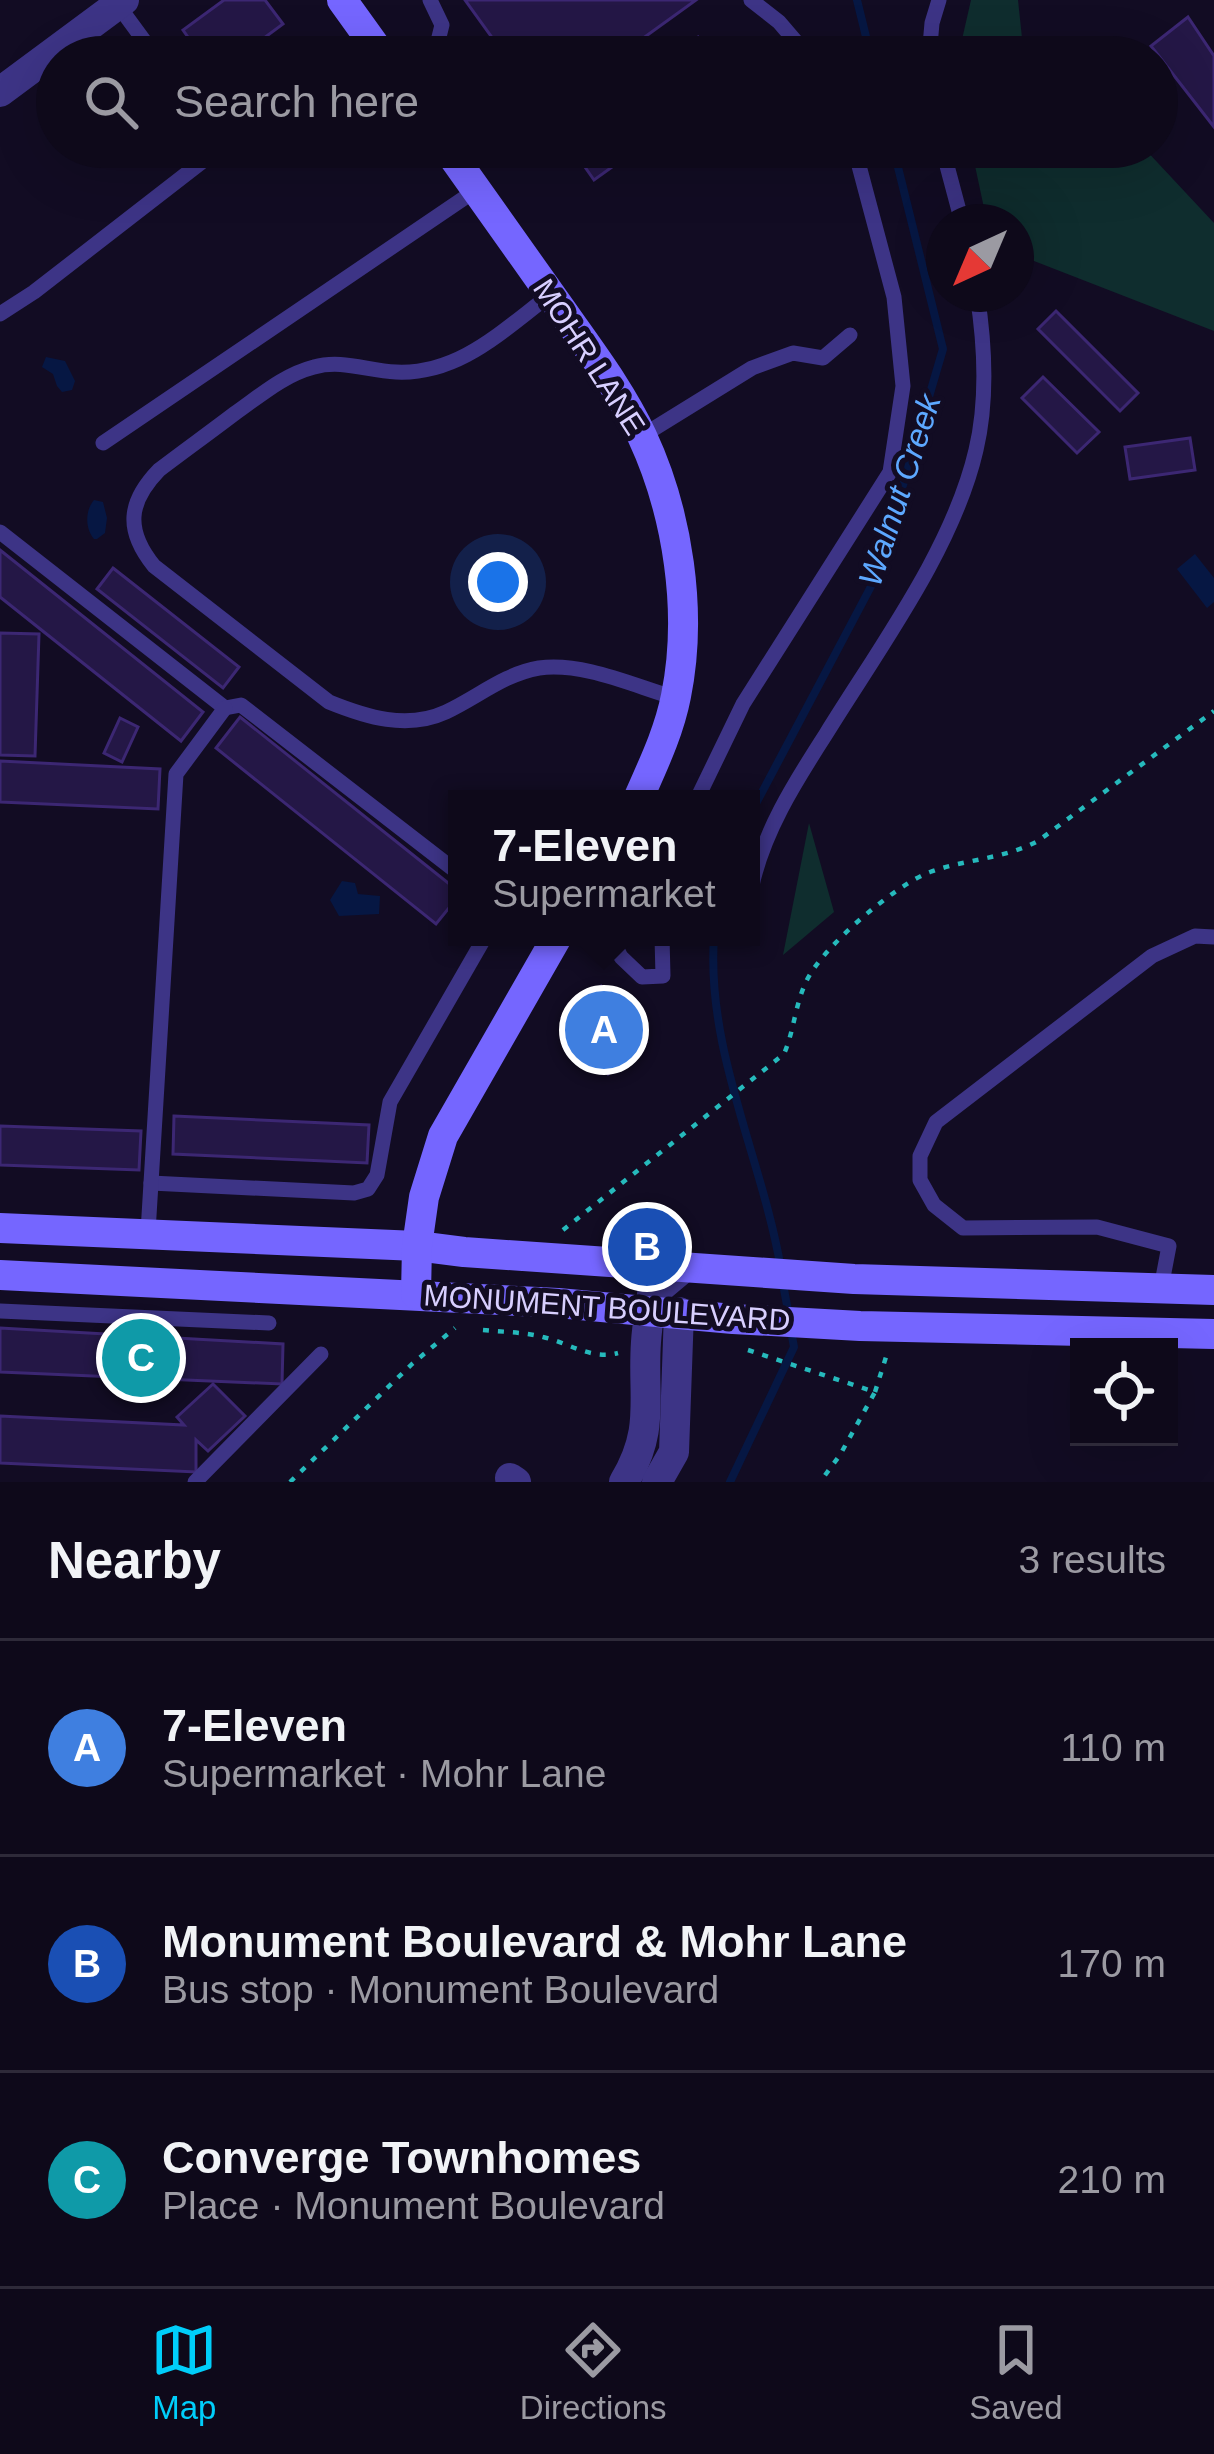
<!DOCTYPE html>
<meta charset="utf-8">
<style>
body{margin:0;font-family:Arial,sans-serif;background:#1c1727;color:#f1f3f6}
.controls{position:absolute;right:36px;bottom:36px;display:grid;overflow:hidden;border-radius:0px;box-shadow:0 12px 48px #0002}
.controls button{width:108px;height:108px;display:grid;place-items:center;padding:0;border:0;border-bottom:3px solid #2e2a39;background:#0e091a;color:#f1f3f6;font:60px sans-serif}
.compass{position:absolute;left:926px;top:204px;width:108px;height:108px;border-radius:50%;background:#0e091a;box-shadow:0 12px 48px #0002;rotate:224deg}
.you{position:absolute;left:498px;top:582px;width:42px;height:42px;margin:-30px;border:9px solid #fff;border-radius:50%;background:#1a73e8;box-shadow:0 0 0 18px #1a73e833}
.badge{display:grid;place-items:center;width:78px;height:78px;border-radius:50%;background:#00cefa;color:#fff;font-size:39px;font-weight:700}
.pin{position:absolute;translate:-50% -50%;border:6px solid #fff;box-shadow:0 3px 12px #0006}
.popup{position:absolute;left:448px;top:790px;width:312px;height:156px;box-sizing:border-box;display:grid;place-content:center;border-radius:0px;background:#0e091a;filter:drop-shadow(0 3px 9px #0005);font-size:39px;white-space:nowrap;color:#9b9aa2}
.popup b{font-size:45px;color:#f1f3f6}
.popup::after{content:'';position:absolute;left:50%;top:100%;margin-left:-24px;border:24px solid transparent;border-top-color:#0e091a}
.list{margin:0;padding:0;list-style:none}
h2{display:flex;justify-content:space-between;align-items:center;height:156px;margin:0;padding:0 48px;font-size:51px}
h2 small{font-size:39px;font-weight:400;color:#9b9aa2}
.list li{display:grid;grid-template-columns:78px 1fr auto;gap:36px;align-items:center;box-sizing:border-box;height:216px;padding:0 48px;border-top:3px solid #2e2a39}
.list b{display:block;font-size:45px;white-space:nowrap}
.list p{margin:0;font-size:39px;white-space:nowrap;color:#9b9aa2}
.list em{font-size:39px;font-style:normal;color:#9b9aa2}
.icon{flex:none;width:66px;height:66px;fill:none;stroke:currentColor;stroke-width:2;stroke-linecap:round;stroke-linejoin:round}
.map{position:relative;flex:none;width:1214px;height:1482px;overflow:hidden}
.search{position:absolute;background:#0e091a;box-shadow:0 12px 48px #0002;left:36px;right:36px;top:36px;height:132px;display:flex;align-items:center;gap:30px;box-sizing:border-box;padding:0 42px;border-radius:66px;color:#9b9aa2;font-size:45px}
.sheet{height:804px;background:#0e091a}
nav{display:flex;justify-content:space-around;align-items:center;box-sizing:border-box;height:168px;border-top:3px solid #2e2a39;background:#0e091a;font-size:33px;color:#9b9aa2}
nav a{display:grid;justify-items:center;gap:6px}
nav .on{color:#00cefa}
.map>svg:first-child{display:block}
.green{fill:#0f2d2e}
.water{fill:#061743}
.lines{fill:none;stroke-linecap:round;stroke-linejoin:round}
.stream{stroke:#061743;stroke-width:8}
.building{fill:#241746;stroke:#3c2773;stroke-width:3}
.path{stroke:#26babc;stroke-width:4.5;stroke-dasharray:6 9;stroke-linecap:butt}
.lane{stroke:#3d3486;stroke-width:15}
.street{stroke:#3d3486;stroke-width:30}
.secondary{stroke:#7566ff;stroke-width:30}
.labels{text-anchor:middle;stroke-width:10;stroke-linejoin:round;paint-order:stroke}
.street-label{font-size:30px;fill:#d8cfff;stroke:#120c23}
.water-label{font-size:33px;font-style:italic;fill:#5da8ff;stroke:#120c23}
</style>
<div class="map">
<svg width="1214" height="1482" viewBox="0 0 1214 1482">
<rect width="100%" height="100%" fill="#120c23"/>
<g class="green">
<polygon points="971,0 1018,0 1024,57 958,57"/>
<polygon points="971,147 1143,147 1214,223 1214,331 1016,254 1016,222 987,222"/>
<polygon points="809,823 834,912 783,955"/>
</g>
<g class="water">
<polygon points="46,357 65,361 75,381 72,390 62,392 57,386 53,374 42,367"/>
<path d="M94,500L103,502L107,518L105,533L97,539H94C85,529 85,510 94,500Z"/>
<polygon points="1195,554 1214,578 1214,602 1207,608 1177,569"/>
<polygon points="342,881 355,883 358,894 380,896 379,914 339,916 330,900"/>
</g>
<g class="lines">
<g class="stream">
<polyline points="857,0 871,57"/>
<polyline points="751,813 876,577 943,349 893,147"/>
<path d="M714,937C706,1051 762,1158 781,1269"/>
<polyline points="783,1284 789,1316"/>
<polyline points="730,1482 794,1347 791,1331"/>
</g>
</g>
<g class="building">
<polygon points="224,0 265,0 283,24 238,57 202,57 183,30"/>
<polygon points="465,0 696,0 617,57 506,57"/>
<polygon points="1188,17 1214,56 1214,127 1151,46"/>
<polygon points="698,37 712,57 670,57"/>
<polygon points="571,147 640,147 594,180"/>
<polygon points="1056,311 1138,393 1120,411 1038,329"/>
<polygon points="1043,377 1099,432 1077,453 1022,398"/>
<polygon points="1190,438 1195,470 1130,479 1125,447"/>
<polygon points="0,550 203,712 181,741 0,597"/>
<polygon points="113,568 239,667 223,688 97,589"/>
<polygon points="0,633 39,634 35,756 0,755"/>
<polygon points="240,717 457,890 457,898 436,924 216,748"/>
<polygon points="120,718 138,727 122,762 104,753"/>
<polygon points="0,761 160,769 158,809 0,802"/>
<polygon points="601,986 646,1042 608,1074 562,1018"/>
<polygon points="174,1116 369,1125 367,1163 173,1154"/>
<polygon points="0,1126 141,1131 139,1170 0,1165"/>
<polygon points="0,1328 283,1344 282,1384 0,1372"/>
<polygon points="213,1384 245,1416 208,1451 196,1440 196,1472 0,1463 0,1416 184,1425 177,1417"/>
</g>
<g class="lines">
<g class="path">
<path d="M563,1230L784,1054C794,1031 795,1005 806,982C821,948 895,885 930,872C966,859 1004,859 1038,841L1214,711"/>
<path d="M483,1330C503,1332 524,1332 543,1337C569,1343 591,1360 618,1353"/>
<polyline points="748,1350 875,1392 840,1455 820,1482"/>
<polyline points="875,1392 886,1357"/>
<polyline points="290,1482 412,1364 455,1328"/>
</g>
<g class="lane">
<polyline points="751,0 779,22 809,57"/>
<polyline points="115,1 156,57"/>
<polyline points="420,57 438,41 442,25 430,0"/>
<polyline points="929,57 932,23 939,0"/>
<polyline points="942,147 962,222"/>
<path d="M550,295C503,330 459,375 396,372C368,371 342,359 314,367C283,375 260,396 234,414C209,433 184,451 159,470C128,502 125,530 154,566L329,702C366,717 407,730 446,712C478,697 504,674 539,668C584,662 634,686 676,698"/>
<polyline points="0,314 34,292 221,147"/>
<polyline points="642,436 752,368 793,353 823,358 850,335"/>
<polyline points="103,443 476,190"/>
<polyline points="0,532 225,708 241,705 457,872"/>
<polyline points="697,799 743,704 890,472 903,386 894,297 854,147"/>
<path d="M751,890C762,834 795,782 826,734C879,648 953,549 976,450C988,399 985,345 977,294"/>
<polyline points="611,937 621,957 642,977 663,976 662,937"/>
<polyline points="151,1183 354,1193 368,1189 377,1175 390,1102 485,937"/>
<polyline points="148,1232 176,774 225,708"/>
<polyline points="1161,1288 1169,1246 1097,1227 963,1228 934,1205 920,1180 920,1156 936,1122 1152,956 1195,936 1214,937"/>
<polyline points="0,1311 269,1323"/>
<polyline points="195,1482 321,1354"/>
</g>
<g class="street">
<polyline points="0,92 124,0"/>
<polyline points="510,1478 516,1482"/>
<path d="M624,1482C656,1429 642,1398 646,1342C647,1326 650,1310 652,1294L683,1268"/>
<polyline points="657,1482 674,1452 679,1312"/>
</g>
<g class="secondary">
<polyline points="342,0 383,57"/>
<path d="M446,147C485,202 524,257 563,312C591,352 621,391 642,436C678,513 693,612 676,696C669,732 653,765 638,799"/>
<polyline points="0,1228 417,1246 464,1252 854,1279 1214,1290"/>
<polyline points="0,1275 558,1303 733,1319 860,1326 1214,1334"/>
<polyline points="416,1294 417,1246 424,1197 443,1136 557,937"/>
</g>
</g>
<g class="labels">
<g class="street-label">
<text transform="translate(589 357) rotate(57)" y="10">MOHR LANE</text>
<text transform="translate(607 1308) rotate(4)" y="10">MONUMENT BOULEVARD</text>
</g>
<g class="water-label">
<text transform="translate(899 490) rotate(-72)" y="12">Walnut Creek</text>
</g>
</g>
</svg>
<div class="controls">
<button><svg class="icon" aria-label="locate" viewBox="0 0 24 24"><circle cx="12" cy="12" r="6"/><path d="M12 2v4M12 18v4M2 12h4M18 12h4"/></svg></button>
</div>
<svg class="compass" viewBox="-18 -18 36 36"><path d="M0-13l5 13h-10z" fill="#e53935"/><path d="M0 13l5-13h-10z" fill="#9b9aa2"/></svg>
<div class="you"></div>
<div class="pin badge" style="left:604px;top:1030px;background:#3f7fe0">A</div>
<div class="popup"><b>7-Eleven</b>Supermarket</div>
<div class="pin badge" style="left:647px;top:1247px;background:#1a4fb4">B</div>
<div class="pin badge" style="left:141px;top:1358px;background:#0f9aa8">C</div>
<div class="search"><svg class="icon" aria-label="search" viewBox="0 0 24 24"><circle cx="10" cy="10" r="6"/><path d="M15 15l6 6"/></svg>Search here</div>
</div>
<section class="sheet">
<h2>Nearby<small>3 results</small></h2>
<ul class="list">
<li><span class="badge" style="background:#3f7fe0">A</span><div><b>7-Eleven</b><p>Supermarket · Mohr Lane</p></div><em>110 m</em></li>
<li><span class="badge" style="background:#1a4fb4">B</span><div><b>Monument Boulevard &amp; Mohr Lane</b><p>Bus stop · Monument Boulevard</p></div><em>170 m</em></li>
<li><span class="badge" style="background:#0f9aa8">C</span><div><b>Converge Townhomes</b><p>Place · Monument Boulevard</p></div><em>210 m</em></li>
</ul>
</section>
<nav>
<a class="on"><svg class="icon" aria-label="map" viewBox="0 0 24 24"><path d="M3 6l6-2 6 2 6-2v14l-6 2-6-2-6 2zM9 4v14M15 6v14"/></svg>Map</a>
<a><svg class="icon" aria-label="directions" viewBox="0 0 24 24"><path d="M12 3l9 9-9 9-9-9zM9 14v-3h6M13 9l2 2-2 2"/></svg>Directions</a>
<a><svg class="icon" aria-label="saved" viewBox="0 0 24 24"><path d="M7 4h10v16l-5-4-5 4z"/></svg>Saved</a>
</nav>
